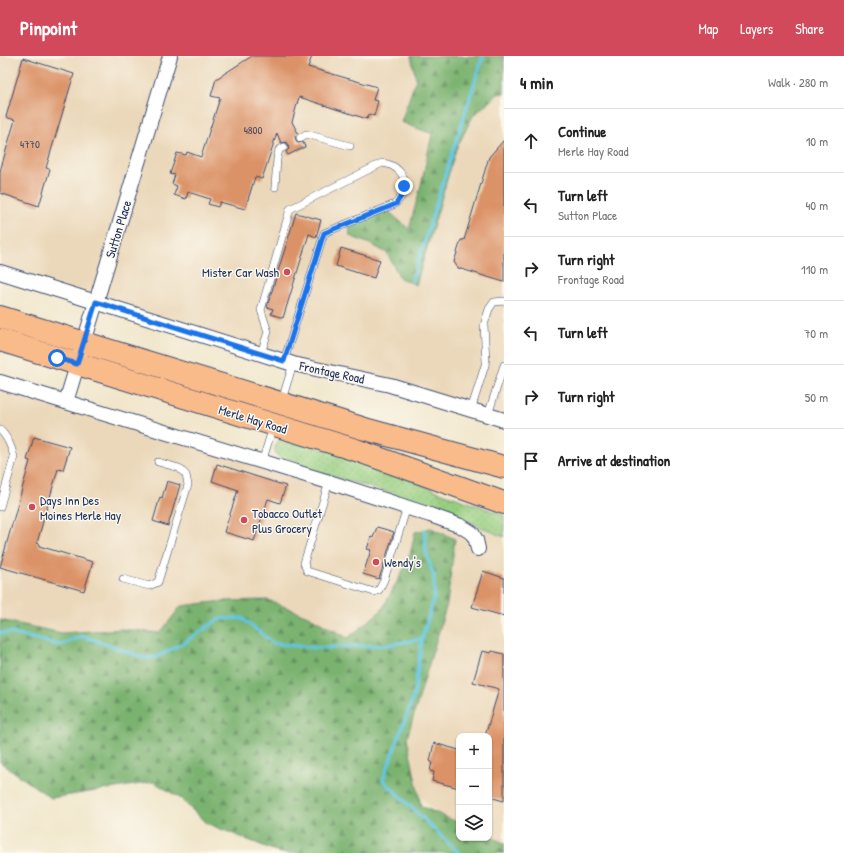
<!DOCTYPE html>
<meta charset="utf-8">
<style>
body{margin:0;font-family:"Patrick Hand",sans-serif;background:#f6f6f6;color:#222}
.controls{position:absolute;right:12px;bottom:12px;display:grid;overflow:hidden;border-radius:8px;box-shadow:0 1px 3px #0004}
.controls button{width:36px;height:36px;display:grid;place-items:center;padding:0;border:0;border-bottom:1px solid #e0e0e0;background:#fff;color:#222;font:20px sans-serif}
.stop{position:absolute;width:12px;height:12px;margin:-9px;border:3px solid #1a73e8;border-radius:50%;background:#fff}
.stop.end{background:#1a73e8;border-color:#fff;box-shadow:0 1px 4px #0008}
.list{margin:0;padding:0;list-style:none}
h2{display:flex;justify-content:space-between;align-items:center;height:52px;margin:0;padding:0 16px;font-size:17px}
h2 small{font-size:13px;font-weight:400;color:#767676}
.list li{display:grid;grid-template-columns:26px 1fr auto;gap:12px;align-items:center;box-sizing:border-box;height:64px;padding:0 16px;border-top:1px solid #e0e0e0}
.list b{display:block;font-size:15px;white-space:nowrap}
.list p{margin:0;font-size:13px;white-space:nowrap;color:#767676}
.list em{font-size:13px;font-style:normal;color:#767676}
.icon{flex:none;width:22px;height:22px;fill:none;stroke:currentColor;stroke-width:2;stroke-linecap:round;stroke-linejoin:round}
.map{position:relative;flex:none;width:504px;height:797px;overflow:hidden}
header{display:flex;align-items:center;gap:24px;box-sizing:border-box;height:56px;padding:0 20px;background:#d1495b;color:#fff}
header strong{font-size:19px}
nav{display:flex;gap:22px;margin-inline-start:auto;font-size:14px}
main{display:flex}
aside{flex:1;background:#fff}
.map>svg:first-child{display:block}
.built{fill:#ebd8ba}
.grass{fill:url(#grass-dots);stroke:#5a7f70}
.forest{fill:url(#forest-firs);stroke:#4a7066}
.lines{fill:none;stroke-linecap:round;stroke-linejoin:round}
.stream{stroke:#61c6df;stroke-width:3.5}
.building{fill:#db9266}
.service-casing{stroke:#3b4a6e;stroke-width:8}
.minor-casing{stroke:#3b4a6e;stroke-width:16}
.primary-casing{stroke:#3b4a6e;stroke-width:24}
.service{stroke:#fff;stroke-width:7}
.minor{stroke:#fff;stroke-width:14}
.primary{stroke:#fabb8b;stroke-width:22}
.route{stroke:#1a73e8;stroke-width:5}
.poi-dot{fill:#d1495b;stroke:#fbf7ec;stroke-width:1.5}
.labels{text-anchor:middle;stroke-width:3;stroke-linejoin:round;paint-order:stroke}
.number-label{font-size:11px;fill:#4b4860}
.street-label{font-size:13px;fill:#1b2f5e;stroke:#fbf7ec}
.poi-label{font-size:13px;fill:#1b2f5e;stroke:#fbf7ec;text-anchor:start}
</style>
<header>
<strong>Pinpoint</strong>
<nav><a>Map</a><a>Layers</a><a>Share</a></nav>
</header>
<main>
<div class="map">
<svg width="504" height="797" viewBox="0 0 504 797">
<defs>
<pattern id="grass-dots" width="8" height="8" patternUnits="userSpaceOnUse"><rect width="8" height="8" fill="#99cf81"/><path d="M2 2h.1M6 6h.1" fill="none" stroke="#83b272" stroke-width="1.8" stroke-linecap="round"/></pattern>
<pattern id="forest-firs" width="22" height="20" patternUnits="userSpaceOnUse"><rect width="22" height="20" fill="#7ab26f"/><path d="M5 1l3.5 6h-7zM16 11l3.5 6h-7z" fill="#63915e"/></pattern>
</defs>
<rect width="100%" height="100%" fill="#fbf7ec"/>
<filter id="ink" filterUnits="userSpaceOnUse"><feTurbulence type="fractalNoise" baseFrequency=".025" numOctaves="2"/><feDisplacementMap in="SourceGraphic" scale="8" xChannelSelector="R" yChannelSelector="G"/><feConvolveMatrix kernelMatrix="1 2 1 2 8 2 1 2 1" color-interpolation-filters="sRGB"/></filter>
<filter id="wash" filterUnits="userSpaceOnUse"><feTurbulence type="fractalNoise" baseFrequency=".012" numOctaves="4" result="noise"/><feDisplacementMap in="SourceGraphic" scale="16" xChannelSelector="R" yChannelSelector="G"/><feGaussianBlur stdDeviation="0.9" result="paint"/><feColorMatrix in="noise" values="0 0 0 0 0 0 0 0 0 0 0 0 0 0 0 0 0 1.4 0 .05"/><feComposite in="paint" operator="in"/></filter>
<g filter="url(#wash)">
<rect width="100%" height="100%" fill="#f1e6cb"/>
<g class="built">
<polygon points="0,0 427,0 504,34 504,364 293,308 0,216"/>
<polygon points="0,326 504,481 504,797 489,782 489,680 459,680 459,775 408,731 0,690"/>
</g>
<path class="grass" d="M280,382L363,403L442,437L504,459V481L457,461L400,440L287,407C275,400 271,394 280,382Z"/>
<g class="forest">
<polygon points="411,0 504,0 504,37 498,38 473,60 456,93 416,229 400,222 387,197 370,188 350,180 349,170 387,154 409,173 422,125 432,78 401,66 416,23"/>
<polygon points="431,472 455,483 447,548 407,682 421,750 459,767 459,782 489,782 489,780 504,787 504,797 281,797 206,767 180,742 154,726 51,742 0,706 0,564 62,577 122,573 160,577 181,550 223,545 268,544 308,560 348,582 382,554 409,503 415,476"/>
</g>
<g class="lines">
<g class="stream">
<polyline points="412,225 483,0"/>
<polyline points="425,474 426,497 434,520 434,542 422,583 414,639 383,724 459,797"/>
<polyline points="0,577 12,577 59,589 83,580 145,602 157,601 185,586 219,563 242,562 273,587 316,592 386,589 422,583"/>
</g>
</g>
<g id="blocks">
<g class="building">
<polygon points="252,0 312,0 308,11 377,31 373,44 378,45 374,60 369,58 367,63 299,41 292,66 298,77 295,80 296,84 298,87 303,86 305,91 288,99 286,96 289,93 288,89 286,86 281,87 277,77 262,123 255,121 245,153 220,146 218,151 208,148 210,143 188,136 186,143 174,139 177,130 172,128 175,119 170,118 177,97 186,99 187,96 201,101 220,42 211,40 216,23"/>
<polygon points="23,2 74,18 46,112 50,113 39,150 0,137 0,115 15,64 6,61"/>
<polygon points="504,84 504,226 458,212 454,206 461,184 464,184 489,101"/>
<polygon points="296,157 321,164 316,181 309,178 283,262 271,258 273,253 267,251"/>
<polygon points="341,192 380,204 374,222 336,210"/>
<polygon points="34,381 70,391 63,414 58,413 37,487 40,488 39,490 93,506 84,535 0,511 30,405 27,404"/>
<polygon points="217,408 286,430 280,447 268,443 254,485 224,476 238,434 212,425"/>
<polygon points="167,425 180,429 168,470 153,465 160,441 162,442"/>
<polygon points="377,471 394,476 379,523 363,518 371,494 367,493 371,481 373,482"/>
<polygon points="483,515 504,522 504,560 472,551"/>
<polygon points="482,595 491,597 492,595 504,598 504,745 489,741 489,680 485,680 499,633 473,626"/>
<polygon points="434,687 459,694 459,732 432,725 434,716 430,715 432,706 430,705"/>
</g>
</g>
</g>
<g filter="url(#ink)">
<use href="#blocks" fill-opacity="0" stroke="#3b4a6e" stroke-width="1"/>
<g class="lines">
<g class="service-casing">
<g id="service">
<polyline points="300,82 306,78 350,90"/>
<polyline points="275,131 277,103 279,94 284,91"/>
<path d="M261,297L268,276L261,254L290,153L382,107C396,108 408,120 404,135C403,140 399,144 395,148L324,177L284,305"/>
<polyline points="282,344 293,308"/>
<polyline points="471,354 486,306 484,269 489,253 494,246 504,245"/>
<polyline points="488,359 504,309"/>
<path d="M0,374C7,380 12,392 14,401L0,451"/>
<polyline points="262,406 273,371"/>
<polyline points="329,426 304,507 307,515 374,536 379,534 384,524 407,451"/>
<polyline points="123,523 149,530 158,526 188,429 186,419 179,412 158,406"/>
</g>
</g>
<g class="minor-casing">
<g id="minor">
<polyline points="0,216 293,308 390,329 504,364"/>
<polyline points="0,326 329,426 430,459 461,470 472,477 476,484 478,493"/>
<polyline points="66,346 170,0"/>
</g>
</g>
<g class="primary-casing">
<g id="primary">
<polyline points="0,261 365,373 504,411"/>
<polyline points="0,284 356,394 504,447"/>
</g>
</g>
<use href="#service" class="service"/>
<use href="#minor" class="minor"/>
<use href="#primary" class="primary"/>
</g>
</g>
<g class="lines" filter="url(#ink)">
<polyline class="route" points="57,302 77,308 96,246 284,305 324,177 396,148 402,139 404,130"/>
</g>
<g class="poi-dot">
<circle cx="287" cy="216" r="4"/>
<circle cx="32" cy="451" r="4"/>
<circle cx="244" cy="464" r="4"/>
<circle cx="376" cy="506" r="4"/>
</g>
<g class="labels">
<g class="number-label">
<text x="253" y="78">4800</text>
<text x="30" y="92">4770</text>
</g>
<g class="street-label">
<text transform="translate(118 173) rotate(-73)" y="5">Sutton Place</text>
<text transform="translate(332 316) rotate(12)" y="5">Frontage Road</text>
<text transform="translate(253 363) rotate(17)" y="5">Merle Hay Road</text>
</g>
<g class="poi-label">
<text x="279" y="221" text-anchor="end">Mister Car Wash</text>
<text x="40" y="449">Days Inn Des<tspan x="40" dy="15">Moines Merle Hay</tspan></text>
<text x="252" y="462">Tobacco Outlet<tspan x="252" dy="15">Plus Grocery</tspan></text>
<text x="384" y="511">Wendy's</text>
</g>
</g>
</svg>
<div class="controls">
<button>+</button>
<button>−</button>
<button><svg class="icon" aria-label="layers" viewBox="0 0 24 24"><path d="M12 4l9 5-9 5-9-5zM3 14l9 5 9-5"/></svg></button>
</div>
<div class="stop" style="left:57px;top:302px"></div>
<div class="stop end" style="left:404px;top:130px"></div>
</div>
<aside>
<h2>4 min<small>Walk · 280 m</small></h2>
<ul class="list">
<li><svg class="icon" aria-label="ahead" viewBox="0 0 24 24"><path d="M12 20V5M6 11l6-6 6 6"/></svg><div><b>Continue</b><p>Merle Hay Road</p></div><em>10 m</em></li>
<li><svg class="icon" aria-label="left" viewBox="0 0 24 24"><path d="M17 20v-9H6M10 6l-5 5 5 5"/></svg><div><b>Turn left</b><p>Sutton Place</p></div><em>40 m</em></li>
<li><svg class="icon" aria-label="right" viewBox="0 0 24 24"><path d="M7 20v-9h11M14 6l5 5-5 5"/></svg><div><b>Turn right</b><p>Frontage Road</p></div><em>110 m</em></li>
<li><svg class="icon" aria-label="left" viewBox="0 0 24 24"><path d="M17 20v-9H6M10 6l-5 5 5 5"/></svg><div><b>Turn left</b></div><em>70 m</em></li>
<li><svg class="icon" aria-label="right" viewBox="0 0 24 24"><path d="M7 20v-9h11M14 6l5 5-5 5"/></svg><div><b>Turn right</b></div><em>50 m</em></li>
<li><svg class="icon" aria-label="arrive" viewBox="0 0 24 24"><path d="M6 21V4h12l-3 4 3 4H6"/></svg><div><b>Arrive at destination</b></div></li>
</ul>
</aside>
</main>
